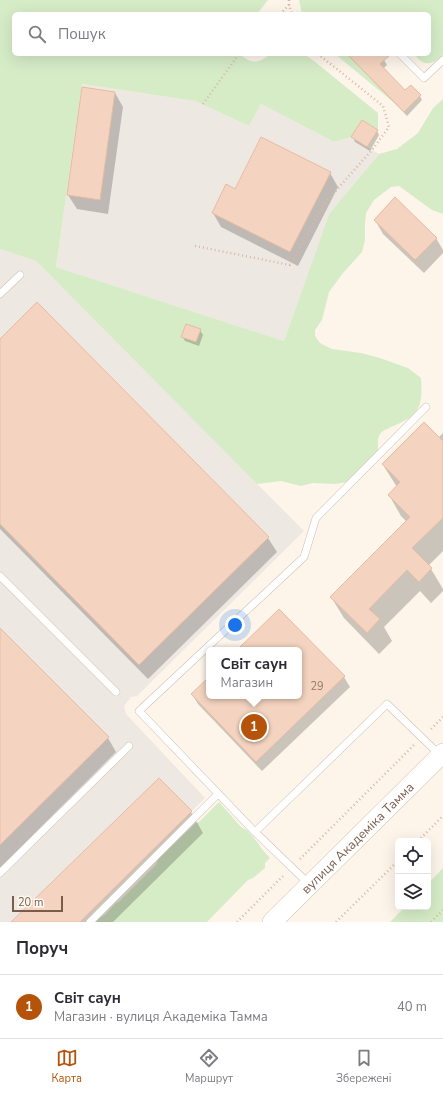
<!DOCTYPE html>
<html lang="uk">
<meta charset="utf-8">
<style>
body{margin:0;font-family:"Nunito Sans",sans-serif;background:#f2f2f3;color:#2b2b33}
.controls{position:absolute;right:12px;bottom:12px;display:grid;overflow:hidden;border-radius:6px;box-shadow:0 4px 16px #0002}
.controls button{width:36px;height:36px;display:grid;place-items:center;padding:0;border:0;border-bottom:1px solid #e1e1e2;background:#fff;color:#2b2b33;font:20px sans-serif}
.scale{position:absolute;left:12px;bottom:10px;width:51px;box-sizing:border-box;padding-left:4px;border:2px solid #7a5c4b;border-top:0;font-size:11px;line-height:14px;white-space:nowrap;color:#7a5c4b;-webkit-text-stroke:3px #fff9f1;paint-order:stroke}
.you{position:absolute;left:235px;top:625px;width:14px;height:14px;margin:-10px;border:3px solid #fff;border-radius:50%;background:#1a73e8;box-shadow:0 0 0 6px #1a73e833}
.badge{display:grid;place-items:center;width:26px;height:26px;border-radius:50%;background:#b45309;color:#fff;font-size:13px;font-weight:700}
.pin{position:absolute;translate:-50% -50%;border:2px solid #fff;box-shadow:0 1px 4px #0006}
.popup{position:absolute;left:206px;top:647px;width:96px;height:52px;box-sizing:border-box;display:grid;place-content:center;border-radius:6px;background:#fff;filter:drop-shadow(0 1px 3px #0005);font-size:13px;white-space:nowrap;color:#7c7c81}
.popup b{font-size:15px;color:#2b2b33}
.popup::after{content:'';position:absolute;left:50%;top:100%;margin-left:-8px;border:8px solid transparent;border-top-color:#fff}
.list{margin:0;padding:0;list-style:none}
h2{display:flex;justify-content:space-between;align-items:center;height:52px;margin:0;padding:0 16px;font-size:17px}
h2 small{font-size:13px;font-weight:400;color:#7c7c81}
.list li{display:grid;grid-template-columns:26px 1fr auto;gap:12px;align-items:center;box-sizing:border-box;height:64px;padding:0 16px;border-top:1px solid #e1e1e2}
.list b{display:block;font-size:15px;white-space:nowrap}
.list p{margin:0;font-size:13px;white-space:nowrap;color:#7c7c81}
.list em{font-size:13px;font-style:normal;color:#7c7c81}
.icon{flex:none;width:22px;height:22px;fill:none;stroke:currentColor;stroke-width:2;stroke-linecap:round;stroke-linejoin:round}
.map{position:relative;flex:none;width:443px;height:922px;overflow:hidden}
.search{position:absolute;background:#fff;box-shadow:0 4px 16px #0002;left:12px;right:12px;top:12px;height:44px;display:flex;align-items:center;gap:10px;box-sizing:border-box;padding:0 14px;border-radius:6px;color:#7c7c81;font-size:15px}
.sheet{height:116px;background:#fff}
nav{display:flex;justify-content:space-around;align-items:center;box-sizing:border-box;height:56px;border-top:1px solid #e1e1e2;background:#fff;font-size:11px;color:#7c7c81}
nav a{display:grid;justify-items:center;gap:2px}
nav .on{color:#b45309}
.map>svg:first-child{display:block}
.industrial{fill:#eee8e2}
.green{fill:#d6ecc7}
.shadow{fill:#0003}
.building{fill:#f4d4c0;stroke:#e7bba0}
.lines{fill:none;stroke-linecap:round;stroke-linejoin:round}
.lane-casing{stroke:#d1bdae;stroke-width:8}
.secondary-casing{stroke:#d6c0ae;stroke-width:20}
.path{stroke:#d9b8a2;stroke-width:2.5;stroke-dasharray:1 3;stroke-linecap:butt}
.lane{stroke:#fff;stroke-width:7}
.secondary{stroke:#fff;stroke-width:19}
.labels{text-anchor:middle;stroke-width:3.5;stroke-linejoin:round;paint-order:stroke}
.number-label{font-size:11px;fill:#987a68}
.street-label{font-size:13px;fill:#7a5c4b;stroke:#fff9f1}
</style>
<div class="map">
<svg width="443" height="922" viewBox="0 0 443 922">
<rect width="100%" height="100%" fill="#fdf5ea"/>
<g class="industrial">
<polygon points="82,84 195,101 249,126 261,104 334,142 351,137 379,154 329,214 284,341 56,267"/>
<polygon points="0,249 36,261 304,531 137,696 131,697 124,706 126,714 205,798 80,922 0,922"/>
</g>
<g class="green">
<path d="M0,0H268L257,14H14V54H240C251,64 259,64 270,54H304L314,61L378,113V130L362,121L351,137L334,142L261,104L249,126L195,101L82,84L56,267L284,341L329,214L379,154L397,149L418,133L433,108L443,99V214L432,210L399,186L391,187L374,200L366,213L365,223V240L362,252L343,273L329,292L322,320L315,330V336L320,343L332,349L361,353L380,358L408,368L421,378C423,408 419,416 391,427C385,430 381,431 379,436C377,440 378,447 378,452L348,482L335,484L313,483L301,486L281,481L257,484L36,261L0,249Z"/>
<path d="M299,0H443V55C433,65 424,67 415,55V54H429V14H302Z"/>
<polygon points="335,54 358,54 404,111"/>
<polygon points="219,802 241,827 248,831 258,843 261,848 270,858 265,863 265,868 253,878 248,880 207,922 94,922 106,914 116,903 119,902 156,865 159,858 196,823 199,822"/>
<polygon points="443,868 443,922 390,922 405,907 428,907 428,884"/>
</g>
<g class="shadow">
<polygon points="360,54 378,54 384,60 387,65 383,69 405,91 420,96 422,100 407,116 357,64 354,60"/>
<polygon points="115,93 123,107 108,214 77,209 68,195"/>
<polygon points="377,131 379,135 370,151 355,142 353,137"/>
<polygon points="330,173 338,187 298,266 221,227 213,213 236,190"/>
<polygon points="375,220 436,238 443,250 443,253 424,273 383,234"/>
<polygon points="37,304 268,538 277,552 148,679 0,529 0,340"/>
<polygon points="200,330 203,335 199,346 185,341 182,336"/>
<polygon points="443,433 443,551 428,566 431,569 443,589 443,591 431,603 420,591 384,627 392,641 379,654 344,618 331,597 407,522 401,516 389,495 397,487 383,465 438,438"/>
<polygon points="279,610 344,677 350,687 262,771 198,704 192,694 209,678 209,696 299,696 299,650 238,650"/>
<polygon points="0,629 108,738 116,752 0,868"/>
<polygon points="159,779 191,812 203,833 113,922 13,922"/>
</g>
<g class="building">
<polygon points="347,54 391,54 380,64 405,90 411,85 421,95 404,112"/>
<polygon points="82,87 115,92 100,200 67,195"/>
<polygon points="362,120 378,130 367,147 351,137"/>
<polygon points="261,137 331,172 290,252 212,213 226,184 235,189"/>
<polygon points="395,197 437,238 415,260 374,220"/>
<polygon points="37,302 269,537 139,665 0,524 0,339"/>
<polygon points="186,324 201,329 196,342 181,337"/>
<polygon points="424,422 443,441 443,518 412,548 432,568 419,582 407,570 369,609 380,619 367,633 330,597 410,517 388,495 400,482 382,464"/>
<polygon points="279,609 345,676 256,762 191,694 209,677 209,696 299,696 299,650 237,650"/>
<polygon points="0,628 109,737 0,845"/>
<polygon points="159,778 192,811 80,922 11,922"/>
</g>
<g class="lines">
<g class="lane-casing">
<g id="lane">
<polyline points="400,54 424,78 443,60"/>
<polyline points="0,294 20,275"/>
<polyline points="0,576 116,692"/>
<polyline points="255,832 139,711 304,557 316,518 426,407"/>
<polyline points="0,873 129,746"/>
<polyline points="309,884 255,832 387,704 440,755"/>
<polyline points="90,922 218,794"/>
</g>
</g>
<g class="secondary-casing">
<g id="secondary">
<path id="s1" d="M272,922L443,753"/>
</g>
</g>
<g class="path">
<polyline points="289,0 289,5 292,14"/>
<polyline points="280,14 289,5"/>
<polyline points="203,104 239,54"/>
<polyline points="195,246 290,265 324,204 372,150 389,127 383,106 318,54"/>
<polyline points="431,729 443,717"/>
<polyline points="418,841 443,816"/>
<polyline points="300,859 414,745"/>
<polyline points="237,922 284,875"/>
<polyline points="336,922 398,861"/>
<polyline points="431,922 443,910"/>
</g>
<use href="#lane" class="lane"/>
<use href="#secondary" class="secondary"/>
</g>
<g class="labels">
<g class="number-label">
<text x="317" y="690">29</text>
</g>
<g class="street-label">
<text dy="5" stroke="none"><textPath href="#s1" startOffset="120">вулиця Академіка Тамма</textPath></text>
</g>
</g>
</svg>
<div class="controls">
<button><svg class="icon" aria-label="locate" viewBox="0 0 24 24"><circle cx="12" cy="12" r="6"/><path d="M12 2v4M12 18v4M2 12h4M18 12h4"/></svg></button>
<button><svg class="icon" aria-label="layers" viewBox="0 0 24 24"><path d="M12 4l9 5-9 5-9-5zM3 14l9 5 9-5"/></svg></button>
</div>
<div class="scale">20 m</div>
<div class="you"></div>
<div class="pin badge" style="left:254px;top:727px">1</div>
<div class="popup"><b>Світ саун</b>Магазин</div>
<div class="search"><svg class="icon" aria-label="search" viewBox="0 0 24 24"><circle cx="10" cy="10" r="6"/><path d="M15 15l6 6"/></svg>Пошук</div>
</div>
<section class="sheet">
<h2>Поруч<small></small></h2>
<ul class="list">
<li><span class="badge">1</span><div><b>Світ саун</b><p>Магазин · вулиця Академіка Тамма</p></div><em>40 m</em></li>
</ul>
</section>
<nav>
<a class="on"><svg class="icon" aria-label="map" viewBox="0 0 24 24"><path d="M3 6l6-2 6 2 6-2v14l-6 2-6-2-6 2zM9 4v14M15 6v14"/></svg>Карта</a>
<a><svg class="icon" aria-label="directions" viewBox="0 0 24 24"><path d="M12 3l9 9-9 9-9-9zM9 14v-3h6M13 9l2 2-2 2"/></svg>Маршрут</a>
<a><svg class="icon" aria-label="saved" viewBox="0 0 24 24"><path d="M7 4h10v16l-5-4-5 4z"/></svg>Збережені</a>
</nav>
